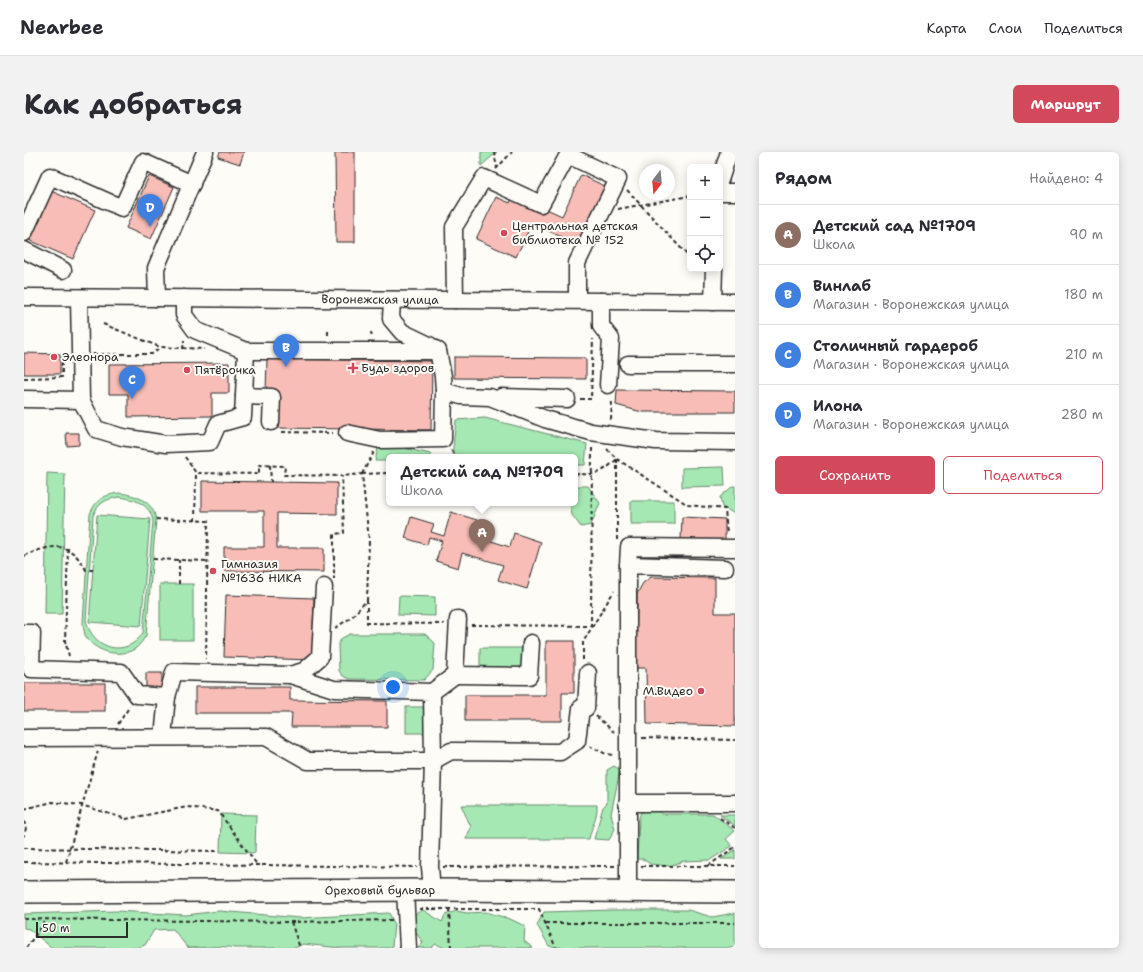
<!DOCTYPE html>
<html lang="ru">
<meta charset="utf-8">
<style>
body{margin:0;font-family:"Shantell Sans",sans-serif;background:#f2f2f3;color:#2b2b33}
.controls{position:absolute;right:12px;top:12px;display:grid;overflow:hidden;border-radius:6px;box-shadow:0 2px 10px #0003}
.controls button{width:36px;height:36px;display:grid;place-items:center;padding:0;border:0;border-bottom:1px solid #e1e1e2;background:#fff;color:#2b2b33;font:20px sans-serif}
.compass{position:absolute;left:615px;top:12px;width:36px;height:36px;border-radius:50%;background:#fff;box-shadow:0 2px 10px #0003;rotate:196deg}
.scale{position:absolute;left:12px;bottom:10px;width:92px;box-sizing:border-box;padding-left:4px;border:2px solid #2b2b2b;border-top:0;font-size:11px;line-height:14px;white-space:nowrap;color:#2b2b2b;-webkit-text-stroke:3px #fdfcf7;paint-order:stroke}
.you{position:absolute;left:369px;top:535px;width:14px;height:14px;margin:-10px;border:3px solid #fff;border-radius:50%;background:#1a73e8;box-shadow:0 0 0 6px #1a73e833}
.badge{display:grid;place-items:center;width:26px;height:26px;border-radius:50%;background:#d1495b;color:#fff;font-size:13px;font-weight:700}
.pin{position:absolute;translate:-50% -33px;filter:drop-shadow(0 1px 2px #0008)}
.pin::after{content:'';position:absolute;top:21px;width:14px;height:12px;background:inherit;clip-path:polygon(0 0,100% 0,50% 100%)}
.popup{position:absolute;left:362px;top:302px;width:192px;height:52px;box-sizing:border-box;display:grid;place-content:center;border-radius:6px;background:#fff;filter:drop-shadow(0 1px 3px #0005);font-size:13px;white-space:nowrap;color:#7c7c81}
.popup b{font-size:15px;color:#2b2b33}
.popup::after{content:'';position:absolute;left:50%;top:100%;margin-left:-8px;border:8px solid transparent;border-top-color:#fff}
.list{margin:0;padding:0;list-style:none}
h2{display:flex;justify-content:space-between;align-items:center;height:52px;margin:0;padding:0 16px;font-size:17px}
h2 small{font-size:13px;font-weight:400;color:#7c7c81}
.list li{display:grid;grid-template-columns:26px 1fr auto;gap:12px;align-items:center;box-sizing:border-box;height:60px;padding:0 16px;border-top:1px solid #e1e1e2}
.list b{display:block;font-size:15px;white-space:nowrap}
.list p{margin:0;font-size:13px;white-space:nowrap;color:#7c7c81}
.list em{font-size:13px;font-style:normal;color:#7c7c81}
.actions{display:flex;gap:8px;padding:12px 16px}
.actions a{flex:1;padding:9px 0;border:1px solid #d1495b;border-radius:6px;text-align:center;font-size:14px;color:#d1495b}
.actions .main{background:#d1495b;color:#fff}
.icon{flex:none;width:22px;height:22px;fill:none;stroke:currentColor;stroke-width:2;stroke-linecap:round;stroke-linejoin:round}
.map{position:relative;flex:none;width:711px;height:796px;overflow:hidden;border-radius:6px}
header{display:flex;align-items:center;gap:24px;box-sizing:border-box;height:56px;padding:0 20px;background:#fff;border-bottom:1px solid #e1e1e2}
header strong{font-size:19px}
nav{display:flex;gap:22px;margin-inline-start:auto;font-size:14px}
.intro{display:flex;align-items:center;justify-content:space-between;box-sizing:border-box;height:96px;padding:0 24px}
h1{margin:0;font-size:28px}
.button{padding:10px 18px;border-radius:6px;background:#d1495b;color:#fff;font-size:14px;font-weight:700}
main{display:flex;gap:24px;padding:0 24px}
aside{flex:1;background:#fff;border-radius:6px;box-shadow:0 2px 10px #0003}
.map>svg:first-child{display:block}
.green{fill:#a5e8b3;stroke:#688a6f;fill-rule:evenodd}
.building{fill:#f8bdb7;stroke:#2b2b2b}
.lines{fill:none;stroke-linecap:round;stroke-linejoin:round}
.minor-casing{stroke:#2b2b2b;stroke-width:19}
.major-casing{stroke:#2b2b2b;stroke-width:24}
.path{stroke:#2b2b2b;stroke-width:2;stroke-dasharray:4 3;stroke-linecap:butt}
.minor{stroke:#fdfcf7;stroke-width:16}
.major{stroke:#fdfcf7;stroke-width:21}
.poi-dot{fill:#d1495b;stroke:#fdfcf7;stroke-width:1.5}
.labels{text-anchor:middle;stroke-width:4;stroke-linejoin:round;paint-order:stroke}
.poi-label{font-size:12px;fill:#2b2b2b;stroke:#fdfcf7;text-anchor:start}
.street-label{font-size:12px;fill:#2b2b2b;stroke:#fdfcf7}
</style>
<header>
<strong>Nearbee</strong>
<nav><a>Карта</a><a>Слои</a><a>Поделиться</a></nav>
</header>
<div class="intro"><h1>Как добраться</h1><a class="button">Маршрут</a></div>
<main>
<div class="map">
<svg width="711" height="796" viewBox="0 0 711 796">
<rect width="100%" height="100%" fill="#fdfcf7"/>
<filter id="ink" filterUnits="userSpaceOnUse"><feTurbulence type="fractalNoise" baseFrequency=".025" numOctaves="2"/><feDisplacementMap in="SourceGraphic" scale="8" xChannelSelector="R" yChannelSelector="G"/><feConvolveMatrix kernelMatrix="1 2 1 2 8 2 1 2 1" color-interpolation-filters="sRGB"/></filter>
<g filter="url(#ink)">
<g class="green">
<polygon points="457,0 473,0 457,14"/>
<polygon points="461,266 563,292 561,313 551,313 551,305 428,305 432,268"/>
<polygon points="370,294 407,302 407,305 365,305 365,309 351,309 354,296"/>
<polygon points="700,315 701,334 658,335 658,316"/>
<polygon points="23,321 41,322 38,462 21,462"/>
<polygon points="551,334 564,334 576,351 567,373 557,375 548,363 546,351 551,351"/>
<polygon points="709,334 711,334 711,362 698,355 696,345"/>
<path d="M95,341C112,343 128,348 132,367L122,484C118,489 115,495 109,498C93,506 69,499 61,483C60,479 59,474 59,470L66,362C72,347 80,343 95,341ZM95,345C111,347 126,352 129,369L119,481C102,507 68,497 62,468L69,364C74,351 82,347 95,345Z"/>
<rect x="607" y="349" width="43" height="23"/>
<polygon points="73,363 126,367 117,474 65,470"/>
<rect x="136" y="432" width="33" height="56"/>
<polygon points="375,444 411,445 411,464 374,463"/>
<polygon points="326,482 401,482 411,491 409,518 400,528 325,527 319,524 315,519 314,492 318,486"/>
<rect x="456" y="496" width="46" height="24"/>
<rect x="382" y="555" width="24" height="26"/>
<polygon points="590,614 596,618 587,662 591,677 585,688 570,687 579,655 583,651 583,618"/>
<path d="M437,653H573C574,665 567,676 565,687H442L447,675Z"/>
<polygon points="628,658 637,660 637,662 689,662 711,679 702,687 708,694 686,708 660,709 645,714 626,712 619,707 613,707 615,666 617,660"/>
<polygon points="197,662 232,663 231,701 196,700"/>
<polygon points="696,663 711,663 711,674"/>
<polygon points="711,698 711,707 697,707"/>
<polygon points="399,758 418,770 421,763 432,759 443,761 462,760 486,767 501,774 500,789 509,796 421,796 412,792 407,796 394,796 399,791 387,773 389,763"/>
<polygon points="589,758 664,758 688,765 711,761 711,796 540,796 525,794 513,773 520,760"/>
<path d="M92,759L162,763L195,759L276,766L365,761L370,771L368,795L364,796H316L279,792L271,796H210C199,793 180,796 166,796L163,795L149,777L130,778L121,793L113,796H28L5,777L0,776V762Z"/>
</g>
<g class="building">
<polygon points="196,0 220,0 216,12 194,5"/>
<polygon points="311,0 331,0 331,90 312,90"/>
<polygon points="557,23 583,35 556,94 508,71 492,105 452,87 472,45 486,51 488,46 516,54 538,64"/>
<polygon points="125,24 150,35 127,87 102,76"/>
<polygon points="27,39 71,58 49,107 5,88"/>
<polygon points="0,201 36,202 36,222 0,222"/>
<polygon points="430,205 562,206 562,227 430,226"/>
<polygon points="243,207 408,209 407,278 254,276 255,239 242,239"/>
<polygon points="205,211 205,241 188,241 188,264 104,265 104,242 85,242 85,212"/>
<polygon points="593,238 711,239 711,260 618,260 592,253"/>
<polygon points="42,281 55,281 55,293 43,294"/>
<polygon points="178,329 313,331 313,362 253,361 253,396 300,396 300,420 200,419 200,395 240,395 240,359 178,359"/>
<polygon points="427,360 453,368 449,383 486,395 490,381 517,390 503,437 474,428 479,413 438,401 434,416 412,409 418,389 405,385 403,393 381,386 387,365 410,372 407,380 420,384"/>
<polygon points="658,365 701,367 701,390 657,388"/>
<polygon points="627,425 691,426 691,461 711,461 711,574 623,572 622,516 612,516 613,442 619,431"/>
<polygon points="202,443 290,446 288,508 200,505"/>
<polygon points="522,489 550,489 550,541 538,541 538,569 441,569 441,543 522,543"/>
<rect x="122" y="521" width="16" height="16"/>
<rect x="0" y="531" width="81" height="28"/>
<polygon points="171,535 266,535 266,548 363,549 363,575 267,575 268,561 171,561"/>
</g>
<g class="lines">
<g class="minor-casing">
<g id="minor">
<polyline points="696,28 705,0"/>
<polyline points="696,40 711,40"/>
<polyline points="0,81 26,24 98,56 119,10 168,32"/>
<polyline points="0,98 39,118"/>
<path id="s1" d="M0,145L711,150"/>
<polyline points="55,146 57,248 72,277 98,285 142,292 186,290 194,272 219,265 222,199 171,178 160,163 160,146"/>
<polyline points="133,146 132,116 181,0"/>
<polyline points="368,148 367,167 378,180 405,193 414,199 419,224 420,239 437,244 466,245 521,267 567,280 632,289 711,290"/>
<polyline points="431,148 430,75 460,26 517,52 544,3 594,27 553,111 553,148"/>
<polyline points="577,149 577,174 587,187 584,233"/>
<polyline points="689,150 690,117"/>
<polyline points="222,199 414,199"/>
<polyline points="604,212 711,212"/>
<polyline points="220,244 248,245 247,270"/>
<polyline points="477,245 543,247"/>
<polyline points="0,247 57,248"/>
<polyline points="323,281 356,288 419,287 420,239"/>
<polyline points="604,413 605,395 711,396"/>
<polyline points="0,481 8,481 7,517 97,520 113,543 143,545"/>
<polyline points="266,523 280,519 296,505 300,435"/>
<polyline points="431,523 505,524 507,491"/>
<polyline points="408,540 431,523 434,467"/>
<polyline points="139,585 143,545 150,520 266,523 310,537 408,540 409,609 406,715 408,738"/>
<polyline points="0,586 242,585 284,609 409,609 427,599 536,600 553,589 557,556 562,556 564,521"/>
<polyline points="603,651 711,651"/>
<polyline points="381,738 384,796"/>
<polyline points="604,738 604,413 701,416"/>
</g>
</g>
<g class="major-casing">
<g id="major">
<path id="s2" d="M0,740L408,738L711,740"/>
</g>
</g>
<g class="path">
<polyline points="470,0 473,16"/>
<polyline points="472,17 488,0"/>
<polyline points="603,38 666,106"/>
<polyline points="594,57 666,44"/>
<polyline points="79,172 136,195 180,197"/>
<polyline points="304,179 304,186"/>
<polyline points="347,180 348,186"/>
<polyline points="159,197 160,188"/>
<polyline points="69,202 128,202 136,195"/>
<polyline points="0,226 38,225 38,206 42,206"/>
<polyline points="556,247 567,247 569,187"/>
<polyline points="587,268 588,247"/>
<polyline points="258,280 309,281"/>
<polyline points="583,297 593,307 664,353 701,357 703,382"/>
<polyline points="427,298 432,305"/>
<polyline points="161,305 172,321 235,322 235,313 261,314 260,323 318,324 320,381 310,382 310,427"/>
<polyline points="593,307 593,388"/>
<polyline points="246,313 247,330"/>
<polyline points="338,322 350,300"/>
<polyline points="338,322 365,321"/>
<path d="M551,322C572,323 577,322 593,307"/>
<polyline points="132,367 184,369 182,507"/>
<polyline points="171,369 172,322"/>
<polyline points="44,396 41,489 45,504"/>
<path d="M0,404C28,392 46,388 62,418H69"/>
<polyline points="129,407 184,409"/>
<polyline points="155,432 155,408"/>
<polyline points="343,448 343,471 420,472"/>
<polyline points="447,473 567,474 568,293"/>
<polyline points="311,476 328,465 343,448 345,388 338,322 318,324"/>
<polyline points="559,508 559,490 590,439"/>
<polyline points="572,564 590,580"/>
<polyline points="94,572 106,554"/>
<polyline points="618,586 711,588"/>
<polyline points="565,594 582,602 591,603"/>
<polyline points="0,657 28,650 57,653 102,667 163,655 194,659 234,714"/>
<polyline points="696,666 711,676"/>
<polyline points="0,669 2,676 0,684"/>
<polyline points="0,696 194,699"/>
<polyline points="0,710 393,715"/>
<polyline points="42,710 74,599"/>
<polyline points="617,714 711,714"/>
<polyline points="684,714 711,695"/>
<polyline points="419,715 591,714"/>
<polyline points="395,757 515,757 532,796"/>
<polyline points="425,757 427,796"/>
<polyline points="0,767 267,770 369,768"/>
<polyline points="267,770 276,796"/>
<polyline points="521,771 711,771"/>
<polyline points="2,796 23,767"/>
</g>
<use href="#minor" class="minor"/>
<use href="#major" class="major"/>
</g>
</g>
<g class="poi-dot">
<circle cx="480" cy="81" r="4"/>
<circle cx="30" cy="205" r="4"/>
<path d="M327 210h4v4h4v4h-4v4h-4v-4h-4v-4h4z"/>
<circle cx="163" cy="218" r="4"/>
<circle cx="189" cy="419" r="4"/>
<circle cx="677" cy="539" r="4"/>
</g>
<g class="labels">
<g class="poi-label">
<text x="488" y="78">Центральная детская<tspan x="488" dy="14">библиотека № 152</tspan></text>
<text x="38" y="209">Элеонора</text>
<text x="337" y="220">Будь здоров</text>
<text x="171" y="222">Пятёрочка</text>
<text x="197" y="416">Гимназия<tspan x="197" dy="14">№1636 НИКА</tspan></text>
<text x="669" y="543" text-anchor="end">М.Видео</text>
</g>
<g class="street-label">
<text dy="4" stroke="none"><textPath href="#s1" startOffset="356">Воронежская улица</textPath></text>
<text dy="4" stroke="none"><textPath href="#s2" startOffset="356">Ореховый бульвар</textPath></text>
</g>
</g>
</svg>
<div class="controls">
<button>+</button>
<button>−</button>
<button><svg class="icon" aria-label="locate" viewBox="0 0 24 24"><circle cx="12" cy="12" r="6"/><path d="M12 2v4M12 18v4M2 12h4M18 12h4"/></svg></button>
</div>
<svg class="compass" viewBox="-18 -18 36 36"><path d="M0-13l5 13h-10z" fill="#e53935"/><path d="M0 13l5-13h-10z" fill="#7c7c81"/></svg>
<div class="scale">50 m</div>
<div class="you"></div>
<div class="pin badge" style="left:458px;top:400px;background:#8d6e63">A</div>
<div class="popup"><b>Детский сад №1709</b>Школа</div>
<div class="pin badge" style="left:262px;top:215px;background:#3f7fe0">B</div>
<div class="pin badge" style="left:108px;top:247px;background:#3f7fe0">C</div>
<div class="pin badge" style="left:126px;top:75px;background:#3f7fe0">D</div>
</div>
<aside>
<h2>Рядом<small>Найдено: 4</small></h2>
<ul class="list">
<li><span class="badge" style="background:#8d6e63">A</span><div><b>Детский сад №1709</b><p>Школа</p></div><em>90 m</em></li>
<li><span class="badge" style="background:#3f7fe0">B</span><div><b>Винлаб</b><p>Магазин · Воронежская улица</p></div><em>180 m</em></li>
<li><span class="badge" style="background:#3f7fe0">C</span><div><b>Столичный гардероб</b><p>Магазин · Воронежская улица</p></div><em>210 m</em></li>
<li><span class="badge" style="background:#3f7fe0">D</span><div><b>Илона</b><p>Магазин · Воронежская улица</p></div><em>280 m</em></li>
</ul>
<div class="actions"><a class="main">Сохранить</a><a>Поделиться</a></div>
</aside>
</main>
